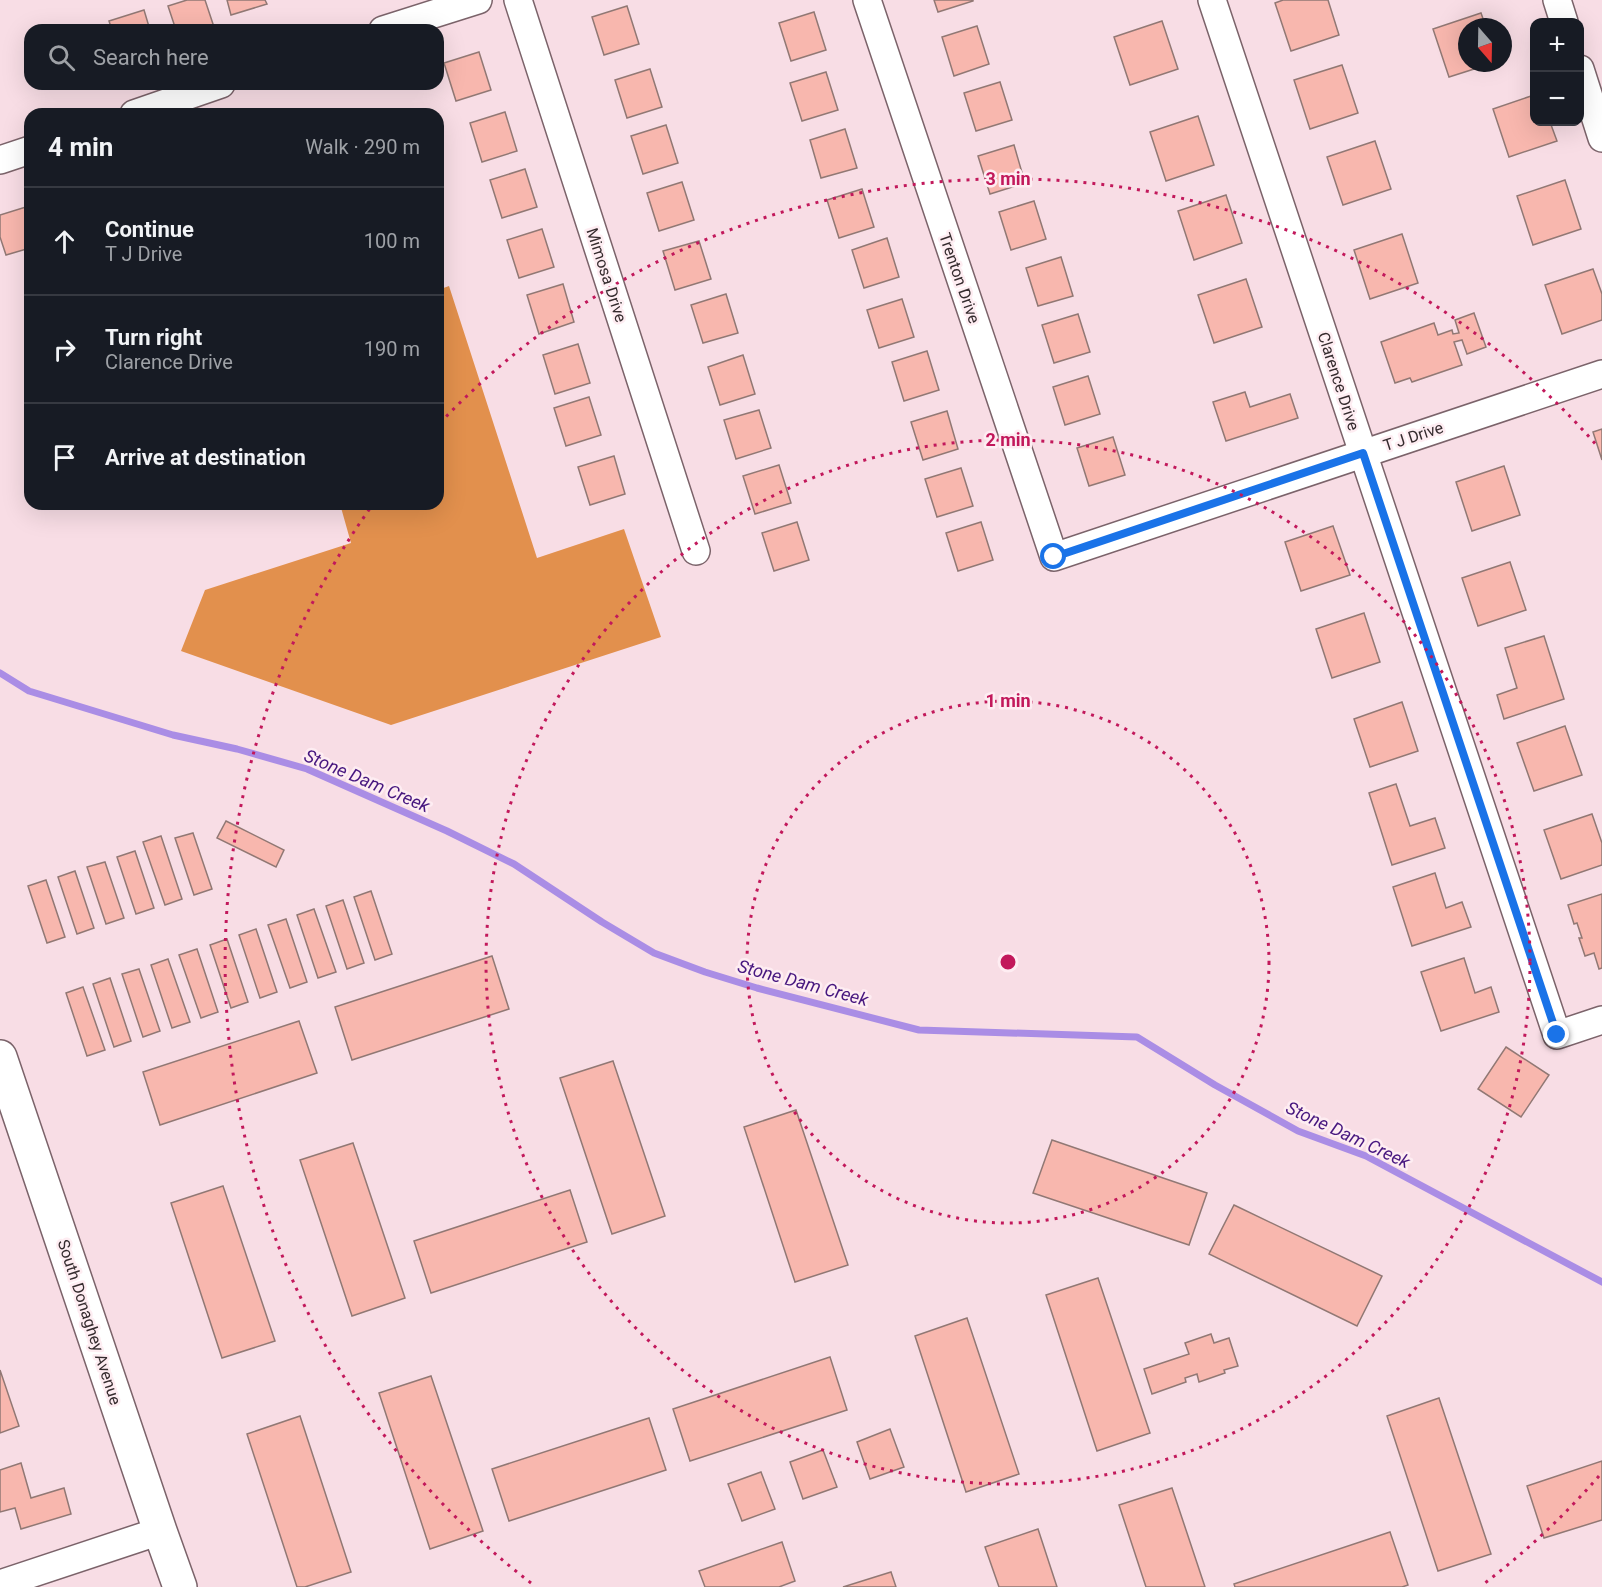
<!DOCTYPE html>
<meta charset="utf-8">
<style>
body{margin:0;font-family:Roboto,sans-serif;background:#242831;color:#f1f3f6}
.controls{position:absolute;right:18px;top:18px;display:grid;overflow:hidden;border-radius:12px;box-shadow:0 6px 24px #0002}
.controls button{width:54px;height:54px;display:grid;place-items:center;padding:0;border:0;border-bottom:2px solid #363941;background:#171b24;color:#f1f3f6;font:30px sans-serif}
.compass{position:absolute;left:1458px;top:18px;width:54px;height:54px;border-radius:50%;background:#171b24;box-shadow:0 6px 24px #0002;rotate:160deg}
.stop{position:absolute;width:18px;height:18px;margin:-14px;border:4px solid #1a73e8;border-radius:50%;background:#fff}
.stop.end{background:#1a73e8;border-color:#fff;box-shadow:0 2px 6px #0008}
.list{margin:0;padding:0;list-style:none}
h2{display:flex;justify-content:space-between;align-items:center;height:78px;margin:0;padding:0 24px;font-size:26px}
h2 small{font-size:20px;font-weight:400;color:#9ea1a6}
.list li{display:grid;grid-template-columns:39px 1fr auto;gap:18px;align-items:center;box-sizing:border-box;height:108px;padding:0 24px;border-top:2px solid #363941}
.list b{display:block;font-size:22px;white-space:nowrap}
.list p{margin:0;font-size:20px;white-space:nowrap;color:#9ea1a6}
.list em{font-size:20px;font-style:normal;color:#9ea1a6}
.icon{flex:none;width:33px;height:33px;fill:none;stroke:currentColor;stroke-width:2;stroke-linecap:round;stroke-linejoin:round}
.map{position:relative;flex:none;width:1602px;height:1587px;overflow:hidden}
.search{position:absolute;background:#171b24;box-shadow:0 6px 24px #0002;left:24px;top:24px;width:420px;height:66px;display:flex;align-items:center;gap:15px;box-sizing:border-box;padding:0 21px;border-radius:18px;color:#9ea1a6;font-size:22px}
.panel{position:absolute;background:#171b24;box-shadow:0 6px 24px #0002;left:24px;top:108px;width:420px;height:402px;border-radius:18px}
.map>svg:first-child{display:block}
.forest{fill:#e2904d}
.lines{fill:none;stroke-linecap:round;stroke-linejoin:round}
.stream{stroke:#aa8de5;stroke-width:7}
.building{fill:#f8b7ae;stroke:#917874;stroke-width:1.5}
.minor-casing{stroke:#7b636a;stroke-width:30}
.tertiary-casing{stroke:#7b636a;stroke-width:36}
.minor{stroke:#fff;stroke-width:27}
.tertiary{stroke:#fff;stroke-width:33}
.route{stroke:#1a73e8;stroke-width:8}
.ring{fill:none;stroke:#c2185b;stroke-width:3;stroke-dasharray:3 6}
.labels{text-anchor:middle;stroke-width:5;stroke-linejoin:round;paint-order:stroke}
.street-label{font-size:16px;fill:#352b2e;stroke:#feedf2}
.water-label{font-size:18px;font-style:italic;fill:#47177f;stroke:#feedf2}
.centre{fill:#c2185b;stroke:#feedf2;stroke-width:3}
.ring-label{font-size:18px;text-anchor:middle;font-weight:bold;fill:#c2185b;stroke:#feedf2;stroke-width:5;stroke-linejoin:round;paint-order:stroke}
</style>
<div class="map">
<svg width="1602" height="1587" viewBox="0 0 1602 1587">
<rect width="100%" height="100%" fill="#f8dde5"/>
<polygon class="forest" points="449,286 537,558 624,529 661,637 391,725 181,651 205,590 351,543 340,504 438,504 438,290"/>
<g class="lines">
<polyline class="stream" points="0,673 29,691 173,735 237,749 307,769 447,831 514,864 602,922 654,953 705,972 757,988 919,1030 1137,1037 1215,1085 1298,1131 1366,1156 1602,1282"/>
</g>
<g class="building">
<polygon points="187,0 205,0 215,30 176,30 168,6"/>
<polygon points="227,0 265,0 267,4 231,15"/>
<polygon points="934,0 973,0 973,1 938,12"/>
<polygon points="1283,0 1328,0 1339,35 1291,51 1275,3"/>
<polygon points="627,6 639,44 604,55 592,17"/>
<polygon points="144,10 150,30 112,30 109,21"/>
<polygon points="814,12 826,50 791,61 779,23"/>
<polygon points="1481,13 1486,27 1467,27 1467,63 1493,63 1449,77 1433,29"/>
<polygon points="1162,21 1178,69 1130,85 1114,37"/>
<polygon points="977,26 989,64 954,76 942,37"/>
<polygon points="479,52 491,90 456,101 444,63"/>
<polygon points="1342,65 1358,113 1310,129 1294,80"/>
<polygon points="650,69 662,107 627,118 615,80"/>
<polygon points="826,72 838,110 802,121 790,83"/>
<polygon points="1000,82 1012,120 976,131 964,93"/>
<polygon points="1534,95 1534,122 1550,122 1557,141 1509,157 1493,109"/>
<polygon points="505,112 517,151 482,162 470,123"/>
<polygon points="1198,116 1214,165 1166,181 1150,132"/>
<polygon points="666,125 678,163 643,174 631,136"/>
<polygon points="845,129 857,168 821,178 810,140"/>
<polygon points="1375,141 1391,189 1343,205 1327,157"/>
<polygon points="1014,145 1025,183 990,194 978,156"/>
<polygon points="525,169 537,207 502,218 490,180"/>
<polygon points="1565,180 1581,229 1533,245 1517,196"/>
<polygon points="682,182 694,220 659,231 647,193"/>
<polygon points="862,189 874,227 839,238 827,200"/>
<polygon points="1226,195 1242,243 1194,260 1178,211"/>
<polygon points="1034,201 1046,239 1011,250 999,212"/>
<polygon points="29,206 30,248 6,255 0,237 0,215"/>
<polygon points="542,229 554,267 519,278 507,240"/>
<polygon points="1402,234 1418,283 1370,299 1354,250"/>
<polygon points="887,238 899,277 864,288 852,250"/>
<polygon points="699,241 711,279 675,290 663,251"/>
<polygon points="1061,257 1073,296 1038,306 1026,268"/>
<polygon points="1593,269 1602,294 1602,320 1562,334 1545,285"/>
<polygon points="1246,279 1262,327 1214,343 1198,295"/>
<polygon points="563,284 574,322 539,334 527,295"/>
<polygon points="726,294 738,333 703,343 691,305"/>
<polygon points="902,299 914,337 879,348 867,310"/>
<polygon points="1474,313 1486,347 1467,354 1462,340 1454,342 1462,365 1412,382 1410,378 1395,383 1381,342 1434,323 1438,335 1452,330 1453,334 1459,333 1455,320"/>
<polygon points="1078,314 1090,352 1054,363 1042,325"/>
<polygon points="578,344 590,383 555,394 543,355"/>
<polygon points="927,351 939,390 904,401 892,362"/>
<polygon points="743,355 755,394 720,405 708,367"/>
<polygon points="1088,376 1100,414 1065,425 1053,387"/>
<polygon points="1245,392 1250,407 1290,394 1298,418 1226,441 1213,402"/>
<polygon points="589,397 601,435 566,446 554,408"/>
<polygon points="759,410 771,448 736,459 724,420"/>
<polygon points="947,411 958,449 923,460 911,422"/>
<polygon points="1602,429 1602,460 1593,432"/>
<polygon points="1113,437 1125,475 1089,486 1077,448"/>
<polygon points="614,456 625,494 590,505 578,467"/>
<polygon points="779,465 791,503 755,514 743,476"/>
<polygon points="1504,466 1520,515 1472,531 1456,482"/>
<polygon points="961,468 973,506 937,517 925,479"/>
<polygon points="797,522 809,560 774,571 762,533"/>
<polygon points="981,522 993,560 958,571 946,533"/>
<polygon points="1333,526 1350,575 1301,591 1285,542"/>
<polygon points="1510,562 1526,610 1478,626 1462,578"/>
<polygon points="1364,613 1380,662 1332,678 1316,629"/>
<polygon points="1544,636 1564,699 1504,719 1497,695 1517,688 1505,648"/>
<polygon points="1402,702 1418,751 1370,767 1354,719"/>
<polygon points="1565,726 1582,775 1534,791 1517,743"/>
<polygon points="1396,784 1410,826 1435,818 1445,848 1392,865 1369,793"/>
<polygon points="1592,814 1602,843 1602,865 1561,879 1544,830"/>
<polygon points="226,821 284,850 276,867 217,838"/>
<polygon points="193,833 212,889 194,895 175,838"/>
<polygon points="161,836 182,899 165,905 143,842"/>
<polygon points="135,851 154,908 136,914 117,857"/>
<polygon points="105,862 124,918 106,924 87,867"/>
<polygon points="75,871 94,928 77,934 58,877"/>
<polygon points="1435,873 1446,908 1462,902 1471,927 1412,946 1393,887"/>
<polygon points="46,880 65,937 47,943 28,886"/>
<polygon points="371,891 392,954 375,960 354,897"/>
<polygon points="1602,894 1602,968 1599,969 1594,953 1585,956 1579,938 1582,938 1577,923 1574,924 1568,905"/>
<polygon points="343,900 364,963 347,969 326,906"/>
<polygon points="314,909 336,972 318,978 297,915"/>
<polygon points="286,919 307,982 290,988 268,925"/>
<polygon points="256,929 277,992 260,998 239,935"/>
<polygon points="227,939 248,1002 231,1008 210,945"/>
<polygon points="197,949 218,1012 201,1018 179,955"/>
<polygon points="492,956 509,1009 352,1060 335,1007"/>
<polygon points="1464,958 1475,993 1491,987 1499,1012 1441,1031 1421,972"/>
<polygon points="168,959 190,1022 172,1028 151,965"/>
<polygon points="139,969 160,1031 143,1037 122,974"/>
<polygon points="110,978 131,1041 114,1047 93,984"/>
<polygon points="83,987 105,1050 87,1056 66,993"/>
<polygon points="299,1021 317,1073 160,1125 143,1072"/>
<polygon points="1506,1047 1549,1075 1521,1117 1478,1089"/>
<polygon points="613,1061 665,1216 612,1234 560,1078"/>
<polygon points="796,1110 848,1265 795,1282 744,1127"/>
<polygon points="1052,1140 1207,1193 1189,1245 1033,1193"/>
<polygon points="353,1143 405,1298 352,1316 300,1160"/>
<polygon points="223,1186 275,1341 222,1358 171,1203"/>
<polygon points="570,1190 587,1242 431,1293 414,1241"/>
<polygon points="1234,1205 1382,1276 1357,1326 1209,1254"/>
<polygon points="1098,1278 1150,1433 1097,1451 1046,1295"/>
<polygon points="967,1318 1019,1474 966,1492 915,1336"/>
<polygon points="1211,1334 1214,1343 1229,1338 1238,1366 1224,1370 1225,1373 1199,1382 1197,1374 1185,1378 1186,1382 1152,1394 1144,1369 1189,1354 1185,1343"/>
<polygon points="830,1357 847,1410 690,1461 673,1409"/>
<polygon points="0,1370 19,1426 0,1433"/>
<polygon points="431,1376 483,1531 430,1549 379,1393"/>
<polygon points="1439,1398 1491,1554 1438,1571 1387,1416"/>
<polygon points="300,1416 351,1572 305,1587 297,1587 247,1434"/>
<polygon points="649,1418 666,1470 509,1521 492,1469"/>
<polygon points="890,1429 904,1467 870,1479 857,1442"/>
<polygon points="823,1450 837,1487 803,1499 790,1462"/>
<polygon points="1602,1461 1602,1520 1544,1538 1527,1486"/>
<polygon points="21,1463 31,1498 64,1488 71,1514 21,1529 15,1508 0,1512 0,1470"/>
<polygon points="761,1472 775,1509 742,1521 728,1484"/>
<polygon points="1172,1488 1205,1587 1146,1587 1119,1505"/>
<polygon points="1038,1529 1057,1587 999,1587 985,1547"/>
<polygon points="1390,1532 1408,1585 1402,1587 1235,1587 1234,1584"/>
<polygon points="782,1542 795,1581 779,1587 705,1587 699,1571"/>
<polygon points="891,1572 896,1587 843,1587"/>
</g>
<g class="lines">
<g class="minor-casing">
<g id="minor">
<polyline points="518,0 696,551"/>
<polyline points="867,0 1054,557 1602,374"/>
<polyline points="1212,0 1557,1035 1602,1020"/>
<polyline points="1557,0 1564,22"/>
<polyline points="383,30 478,0"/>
<polyline points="1580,69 1602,138"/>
<polyline points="134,114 221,84"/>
<polyline points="0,160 30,150"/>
<polyline points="0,1584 160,1531"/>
</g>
</g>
<g class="tertiary-casing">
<polyline id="tertiary" points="0,1057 160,1531 180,1587"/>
</g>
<use href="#minor" class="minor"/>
<use href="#tertiary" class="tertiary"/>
</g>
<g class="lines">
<polyline class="route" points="1054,557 1363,453 1557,1035"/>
</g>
<g class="ring">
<circle cx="1008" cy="962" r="261"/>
<circle cx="1008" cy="962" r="522"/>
<path d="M1599 1476A783 783 0 0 1 1485 1583M531 1583A783 783 0 0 1 371 507M440 423A783 783 0 0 1 1599 448"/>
</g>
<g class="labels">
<g class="street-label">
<text transform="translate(607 275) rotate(72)" y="6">Mimosa Drive</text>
<text transform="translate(960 278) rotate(71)" y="6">Trenton Drive</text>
<text transform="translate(1339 381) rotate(72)" y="6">Clarence Drive</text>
<text transform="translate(1413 436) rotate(-18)" y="6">T J Drive</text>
<text transform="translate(90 1322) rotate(72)" y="6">South Donaghey Avenue</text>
</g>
<g class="water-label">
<text transform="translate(367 781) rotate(23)" y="6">Stone Dam Creek</text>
<text transform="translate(803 983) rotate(15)" y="6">Stone Dam Creek</text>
<text transform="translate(1348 1135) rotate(25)" y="6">Stone Dam Creek</text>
</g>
</g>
<circle cx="1008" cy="962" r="9" class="centre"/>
<g class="ring-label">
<text x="1008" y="185">3 min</text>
<text x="1008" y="446">2 min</text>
<text x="1008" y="707">1 min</text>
</g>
</svg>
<div class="controls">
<button>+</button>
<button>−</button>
</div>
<svg class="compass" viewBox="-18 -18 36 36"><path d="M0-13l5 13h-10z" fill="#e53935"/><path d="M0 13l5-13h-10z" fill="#9ea1a6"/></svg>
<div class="stop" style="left:1054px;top:557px"></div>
<div class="stop end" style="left:1557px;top:1035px"></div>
<div class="search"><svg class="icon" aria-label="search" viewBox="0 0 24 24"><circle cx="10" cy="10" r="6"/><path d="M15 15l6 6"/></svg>Search here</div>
<section class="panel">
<h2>4 min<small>Walk · 290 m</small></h2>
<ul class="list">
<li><svg class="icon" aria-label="ahead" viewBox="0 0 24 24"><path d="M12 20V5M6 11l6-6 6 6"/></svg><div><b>Continue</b><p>T J Drive</p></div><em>100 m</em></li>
<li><svg class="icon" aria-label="right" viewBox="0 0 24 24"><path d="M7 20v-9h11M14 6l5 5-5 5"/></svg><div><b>Turn right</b><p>Clarence Drive</p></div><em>190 m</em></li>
<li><svg class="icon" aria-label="arrive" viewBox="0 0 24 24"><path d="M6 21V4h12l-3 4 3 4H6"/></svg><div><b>Arrive at destination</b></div></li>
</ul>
</section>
</div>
